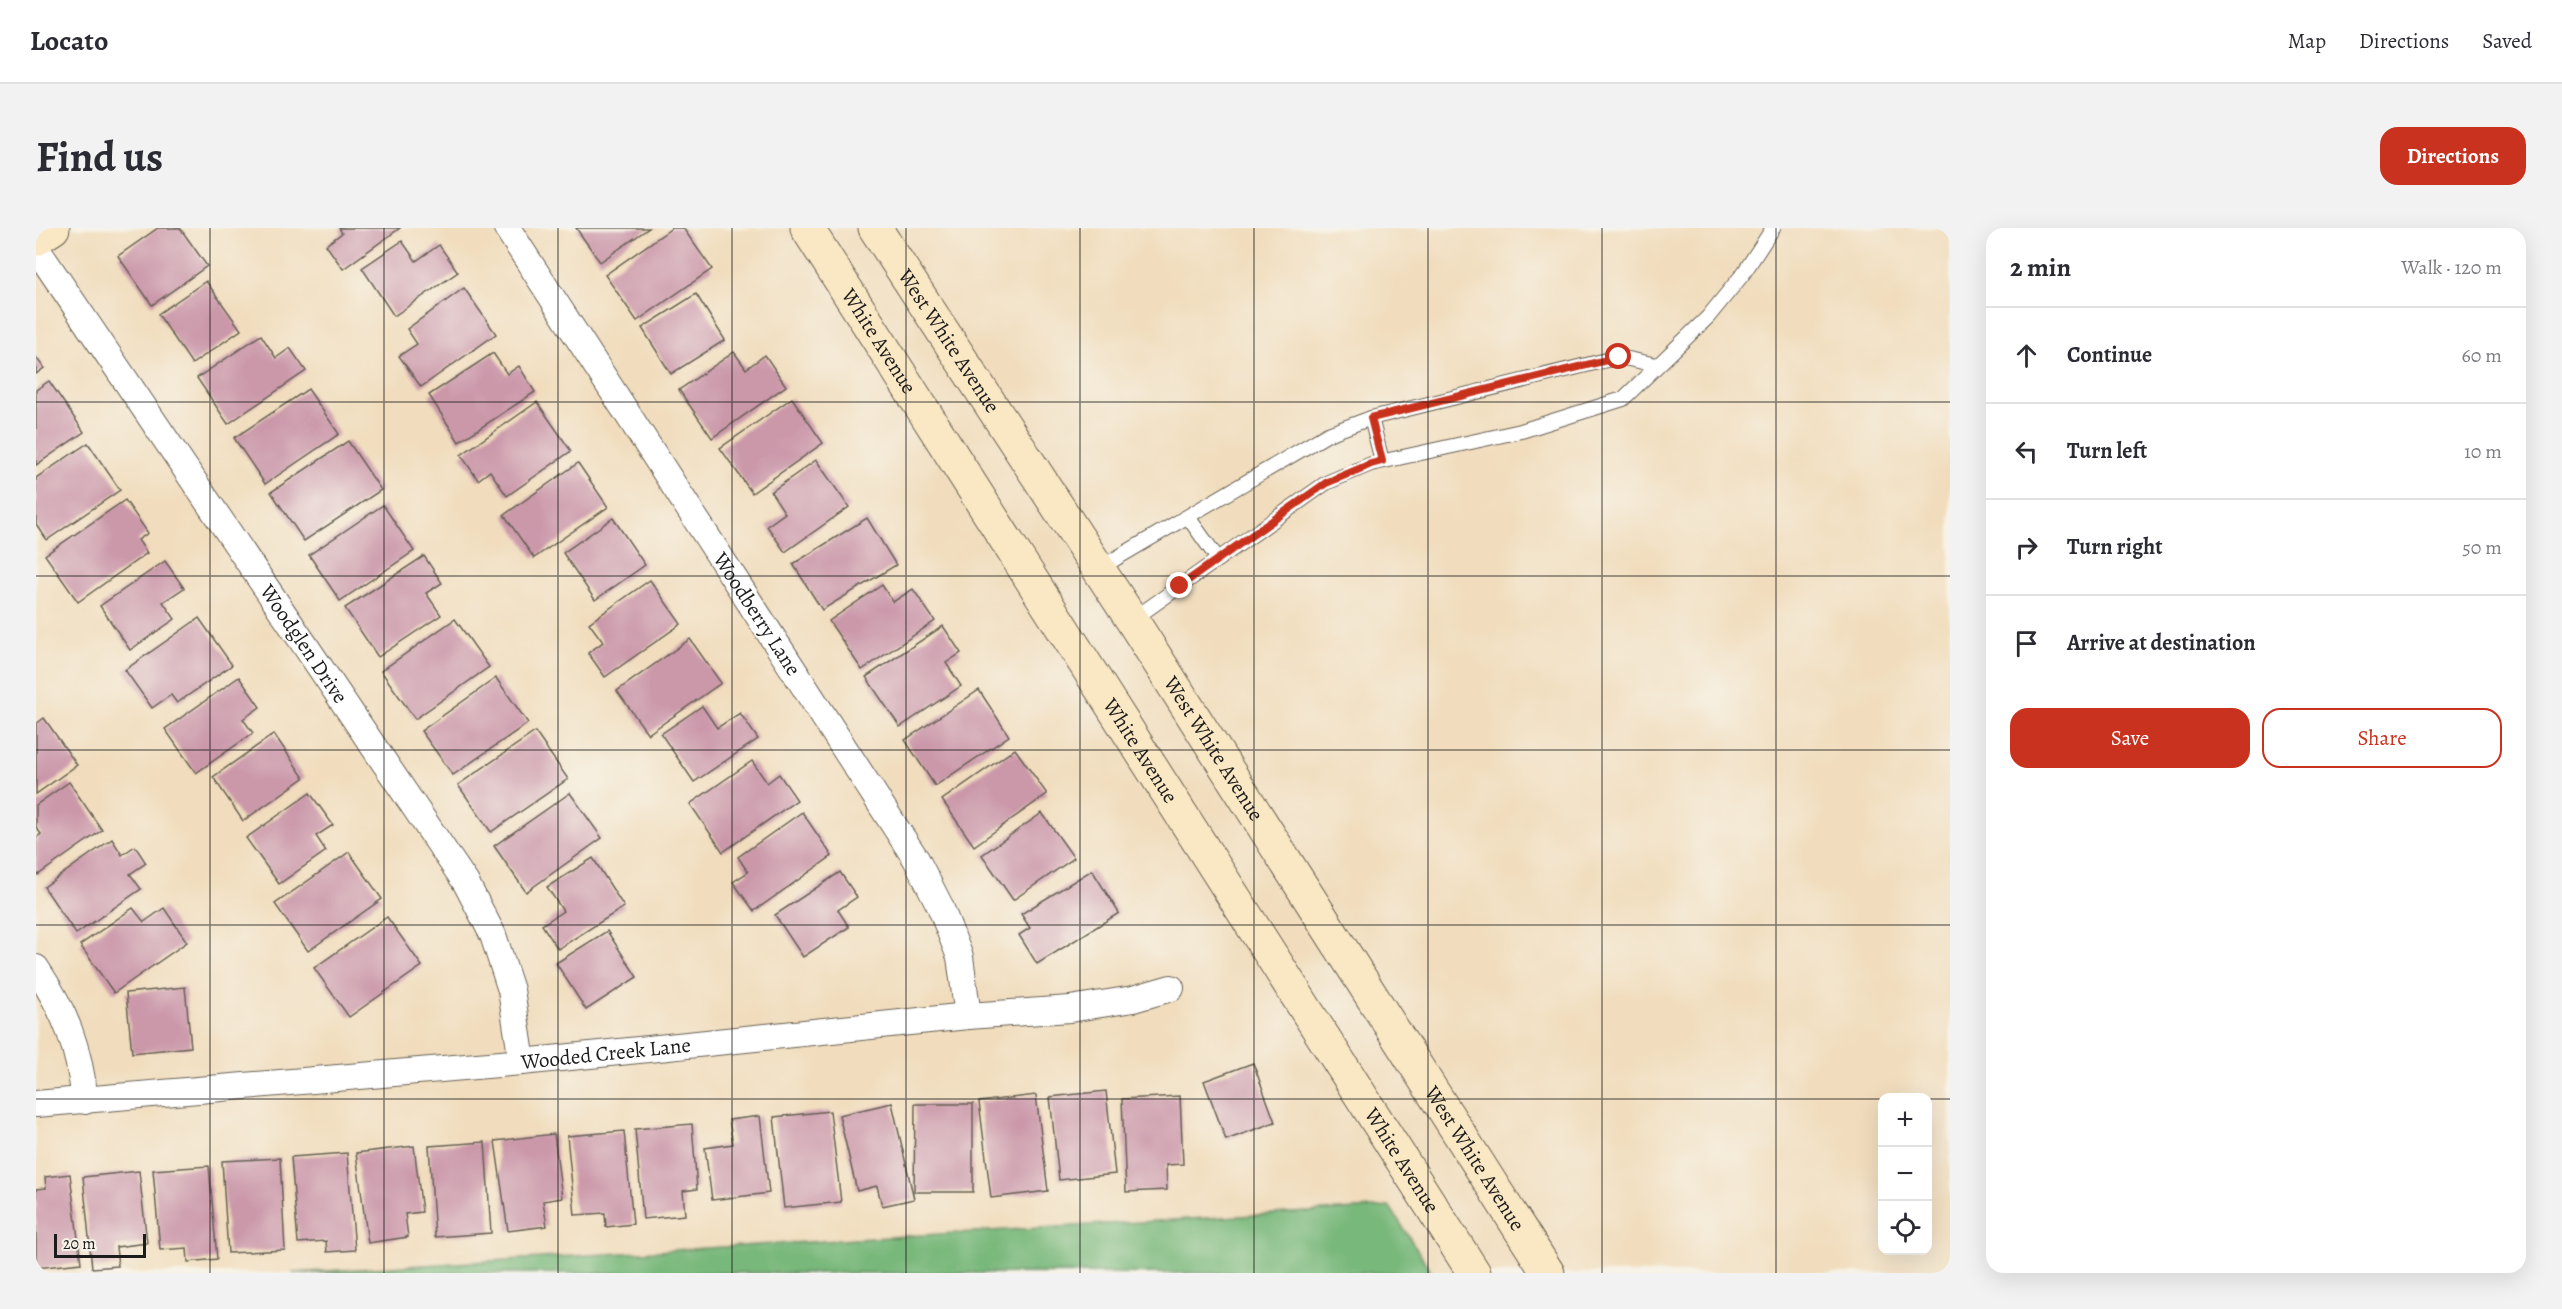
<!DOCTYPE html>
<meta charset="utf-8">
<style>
body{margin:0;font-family:Alegreya,serif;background:#f2f2f3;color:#2b2b33}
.controls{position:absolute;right:18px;bottom:18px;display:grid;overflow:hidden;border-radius:12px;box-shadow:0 6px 24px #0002}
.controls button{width:54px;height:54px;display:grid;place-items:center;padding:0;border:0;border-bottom:2px solid #e1e1e2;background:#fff;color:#2b2b33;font:30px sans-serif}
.scale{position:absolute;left:18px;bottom:15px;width:92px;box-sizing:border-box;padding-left:6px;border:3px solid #1c1c1c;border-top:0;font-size:16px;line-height:21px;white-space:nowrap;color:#1c1c1c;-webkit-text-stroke:4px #f7f3e8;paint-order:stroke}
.stop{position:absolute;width:18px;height:18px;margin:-14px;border:4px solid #c8321e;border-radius:50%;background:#fff}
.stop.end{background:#c8321e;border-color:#fff;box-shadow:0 2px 6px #0008}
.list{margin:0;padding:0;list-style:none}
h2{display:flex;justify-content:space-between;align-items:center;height:78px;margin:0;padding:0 24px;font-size:26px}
h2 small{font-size:20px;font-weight:400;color:#7c7c81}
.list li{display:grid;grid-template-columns:39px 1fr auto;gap:18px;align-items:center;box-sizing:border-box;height:96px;padding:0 24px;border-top:2px solid #e1e1e2}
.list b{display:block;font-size:22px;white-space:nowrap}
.list em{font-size:20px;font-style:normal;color:#7c7c81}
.actions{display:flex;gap:12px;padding:18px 24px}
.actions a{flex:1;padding:14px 0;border:2px solid #c8321e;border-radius:18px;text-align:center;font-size:21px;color:#c8321e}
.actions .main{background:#c8321e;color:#fff}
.icon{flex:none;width:33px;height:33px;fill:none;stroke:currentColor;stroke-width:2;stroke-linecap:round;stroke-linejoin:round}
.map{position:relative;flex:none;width:1914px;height:1045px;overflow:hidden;border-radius:18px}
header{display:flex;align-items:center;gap:36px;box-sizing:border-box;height:84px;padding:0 30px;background:#fff;border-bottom:2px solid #e1e1e2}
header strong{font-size:28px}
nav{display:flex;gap:33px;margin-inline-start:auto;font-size:21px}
.intro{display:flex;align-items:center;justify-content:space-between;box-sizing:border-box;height:144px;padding:0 36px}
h1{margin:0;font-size:42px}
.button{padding:15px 27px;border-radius:18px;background:#c8321e;color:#fff;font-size:21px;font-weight:700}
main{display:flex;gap:36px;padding:0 36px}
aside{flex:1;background:#fff;border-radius:18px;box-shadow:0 6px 24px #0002}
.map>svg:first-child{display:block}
.forest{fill:#78b87a;stroke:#4a6a4b;stroke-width:1.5}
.building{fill:#cb98aa}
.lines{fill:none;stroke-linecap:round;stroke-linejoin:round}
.lane-casing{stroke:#676054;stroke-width:16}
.street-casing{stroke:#676054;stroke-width:28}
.secondary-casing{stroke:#676054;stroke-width:35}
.lane{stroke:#fff;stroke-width:14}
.street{stroke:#fff;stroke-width:26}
.secondary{stroke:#fae7c3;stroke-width:33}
.route{stroke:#c8321e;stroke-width:8}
.grid{fill:none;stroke:#1c1c1c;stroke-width:1.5;stroke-opacity:0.55}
.labels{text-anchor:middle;stroke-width:6;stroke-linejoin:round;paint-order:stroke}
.street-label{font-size:21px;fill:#1c1c1c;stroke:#f7f3e8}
</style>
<header>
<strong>Locato</strong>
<nav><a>Map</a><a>Directions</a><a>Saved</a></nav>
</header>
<div class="intro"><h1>Find us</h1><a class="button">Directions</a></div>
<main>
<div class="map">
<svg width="1914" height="1045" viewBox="0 0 1914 1045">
<rect width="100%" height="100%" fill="#f7f3e8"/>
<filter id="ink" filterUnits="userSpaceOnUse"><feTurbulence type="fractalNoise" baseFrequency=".0167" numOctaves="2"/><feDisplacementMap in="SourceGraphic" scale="12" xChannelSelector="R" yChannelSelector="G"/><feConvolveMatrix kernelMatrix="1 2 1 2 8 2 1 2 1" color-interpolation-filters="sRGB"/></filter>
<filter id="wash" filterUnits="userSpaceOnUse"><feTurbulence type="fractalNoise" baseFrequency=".008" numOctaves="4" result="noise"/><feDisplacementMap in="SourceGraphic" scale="24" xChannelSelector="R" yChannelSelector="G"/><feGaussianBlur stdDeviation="1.35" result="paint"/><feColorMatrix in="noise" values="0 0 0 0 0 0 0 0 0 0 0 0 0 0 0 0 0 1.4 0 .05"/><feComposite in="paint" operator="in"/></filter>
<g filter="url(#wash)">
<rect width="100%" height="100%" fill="#f1ddbd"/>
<polygon class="forest" points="1354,979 1396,1045 256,1045"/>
<g id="blocks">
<g class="building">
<polygon points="122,0 144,0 171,38 116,77 82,28"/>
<polygon points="303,0 364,0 307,41 290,17 306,5"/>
<polygon points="540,0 613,0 564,34"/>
<polygon points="636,0 647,0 676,41 601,93 569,47"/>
<polygon points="366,13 380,33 403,17 422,44 358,88 326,40"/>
<polygon points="170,53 205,102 156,136 122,86"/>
<polygon points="428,60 460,106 385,159 363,128 381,116 371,101"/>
<polygon points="660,66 689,112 635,146 606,100"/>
<polygon points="225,107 240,130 254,120 270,143 192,196 161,150"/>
<polygon points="698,124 710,141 729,127 750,158 676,210 643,162"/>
<polygon points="457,125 471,146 483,138 499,164 423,214 393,167"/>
<polygon points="0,129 8,140 0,146"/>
<polygon points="13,153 48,204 0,237 0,162"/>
<polygon points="272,161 303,206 229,256 198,210"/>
<polygon points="756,170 787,215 716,265 684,220"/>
<polygon points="501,174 535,223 471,268 454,243 442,252 425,227"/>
<polygon points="312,213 345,262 268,313 235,264"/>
<polygon points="52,215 84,262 11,312 0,296 0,250"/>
<polygon points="780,232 813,279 749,324 731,298 749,285 735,264"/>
<polygon points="542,235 572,279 498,330 468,287"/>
<polygon points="89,272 112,305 102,312 111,325 42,374 9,327"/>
<polygon points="347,277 378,323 304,373 273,327"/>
<polygon points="577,290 609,337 559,372 527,325"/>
<polygon points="831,290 860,337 786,382 757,336"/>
<polygon points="388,328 406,355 390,365 405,387 342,429 309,380"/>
<polygon points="129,333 148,360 127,374 139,391 94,422 64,378"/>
<polygon points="614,352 645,396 569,449 552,425 567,414 553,395"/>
<polygon points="846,357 857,374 877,361 899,393 826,442 793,393"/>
<polygon points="163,390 196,437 141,475 135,467 116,480 89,442"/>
<polygon points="419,391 453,439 379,491 345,443"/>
<polygon points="907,398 925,425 910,435 925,458 864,499 830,449"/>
<polygon points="654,411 685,455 612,506 581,463"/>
<polygon points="203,449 224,479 207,491 217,505 160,545 129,501"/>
<polygon points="460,450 492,495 417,547 385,503"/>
<polygon points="943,462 973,508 899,558 869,512"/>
<polygon points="666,478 681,500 704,485 722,511 658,554 625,506"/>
<polygon points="8,490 41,537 0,566 0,496"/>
<polygon points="499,504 532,551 455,604 422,557"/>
<polygon points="238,506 268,550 207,593 177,549"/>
<polygon points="979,521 1011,566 938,618 906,572"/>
<polygon points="716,533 731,555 743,546 761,572 687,624 654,576"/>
<polygon points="33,554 66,602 2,647 0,644 0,610 5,606 0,599 0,577"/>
<polygon points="274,565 297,597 280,608 290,623 243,656 210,610"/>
<polygon points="534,565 566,610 490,664 458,618"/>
<polygon points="766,584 796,628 718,683 697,654 712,644 702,629"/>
<polygon points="1006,585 1038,630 977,672 946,627"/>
<polygon points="76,611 86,627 99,618 110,635 94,646 105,661 40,706 8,659"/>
<polygon points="313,624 346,671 272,723 239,676"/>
<polygon points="557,630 588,679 522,721 506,697 527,683 511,659"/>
<polygon points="1056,642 1083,685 1001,736 983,707 994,700 985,686"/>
<polygon points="804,644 821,669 802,682 813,699 767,729 739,687"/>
<polygon points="97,680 108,694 128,680 151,714 78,765 44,717"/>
<polygon points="351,689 386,738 313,789 278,740"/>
<polygon points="571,703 601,749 550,782 520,735"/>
<polygon points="149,759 155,819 96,825 90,765"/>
<polygon points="1217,835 1239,894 1190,912 1168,853"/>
<polygon points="1070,863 1079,946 1023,952 1014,869"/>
<polygon points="1000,867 1012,963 955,970 943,874"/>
<polygon points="1144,868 1147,936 1130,937 1131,962 1090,964 1086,871"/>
<polygon points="856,875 878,971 846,978 841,958 821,963 803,887"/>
<polygon points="879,876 937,876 937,964 878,964"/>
<polygon points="794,883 805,974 748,980 738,889"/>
<polygon points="724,888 733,965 676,972 669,920 697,916 693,892"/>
<polygon points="656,896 661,961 647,963 649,987 607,991 599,901"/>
<polygon points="588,903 597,996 570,999 569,985 539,987 531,908"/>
<polygon points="518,906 526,970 507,973 511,998 472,1003 459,913"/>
<polygon points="449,914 455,1005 399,1009 393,918"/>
<polygon points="378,918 386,984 369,986 372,1009 332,1015 320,925"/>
<polygon points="311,925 319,1022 291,1024 290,1013 262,1015 255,929"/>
<polygon points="244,930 249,1022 192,1025 186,933"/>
<polygon points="173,938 181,1031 152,1034 151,1020 124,1022 117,942"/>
<polygon points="103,943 111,1015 80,1019 82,1038 56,1040 47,949"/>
<polygon points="34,946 45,1035 0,1040 0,961 10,960 9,949"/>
</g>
</g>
</g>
<g filter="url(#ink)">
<use href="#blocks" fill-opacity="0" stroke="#676054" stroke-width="1.5"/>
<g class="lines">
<g class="lane-casing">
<g id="lane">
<polyline points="1335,190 1346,233"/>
<polyline points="1152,289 1182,331"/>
<polyline points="1062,341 1292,206 1335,190 1583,129 1621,137"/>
<polyline points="1096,392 1290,255 1335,236 1485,203 1587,171 1672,89 1707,46 1737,0"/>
</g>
</g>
<g class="street-casing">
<g id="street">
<path id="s1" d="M471,0L880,631L904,678L924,729L932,788"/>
<path id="s2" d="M0,20L430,655L457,707L475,762L486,834"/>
<path d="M0,740C30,785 43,819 49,873"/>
<path id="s3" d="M0,876L486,834L932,788L1034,781L1097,771L1135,760"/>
</g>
</g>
<g class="secondary-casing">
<g id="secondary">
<path id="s4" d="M771,0L1438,1045"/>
<path id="s5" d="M839,0L1096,392L1512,1045"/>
<polyline points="0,11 17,0"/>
</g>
</g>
<use href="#lane" class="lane"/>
<use href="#street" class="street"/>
<use href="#secondary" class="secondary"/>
</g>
</g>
<g class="lines" filter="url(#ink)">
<polyline class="route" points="1144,358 1290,255 1335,236 1346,233 1335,190 1583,129"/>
</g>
<path class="grid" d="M174,0V1045M348,0V1045M522,0V1045M696,0V1045M870,0V1045M1044,0V1045M1218,0V1045M1392,0V1045M1566,0V1045M1740,0V1045M0,174H1914M0,348H1914M0,522H1914M0,697H1914M0,871H1846M1892,871H1914"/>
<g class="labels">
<g class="street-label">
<text dy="7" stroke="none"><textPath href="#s4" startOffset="134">White Avenue</textPath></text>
<text dy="7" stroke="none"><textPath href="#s5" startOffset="135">West White Avenue</textPath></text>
<text dy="7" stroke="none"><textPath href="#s1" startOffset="460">Woodberry Lane</textPath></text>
<text dy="7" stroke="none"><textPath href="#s2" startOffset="478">Woodglen Drive</textPath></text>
<text dy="7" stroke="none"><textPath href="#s5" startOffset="621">West White Avenue</textPath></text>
<text dy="7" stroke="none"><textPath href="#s4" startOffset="620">White Avenue</textPath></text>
<text dy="7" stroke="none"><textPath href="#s3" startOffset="572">Wooded Creek Lane</textPath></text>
<text dy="7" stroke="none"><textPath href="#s5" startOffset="1107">West White Avenue</textPath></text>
<text dy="7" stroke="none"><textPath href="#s4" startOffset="1106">White Avenue</textPath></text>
</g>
</g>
</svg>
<div class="controls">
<button>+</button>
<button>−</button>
<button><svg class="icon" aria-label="locate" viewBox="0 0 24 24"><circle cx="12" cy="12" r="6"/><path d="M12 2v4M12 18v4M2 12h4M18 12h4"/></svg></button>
</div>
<div class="scale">20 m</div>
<div class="stop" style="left:1583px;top:129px"></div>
<div class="stop end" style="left:1144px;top:358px"></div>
</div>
<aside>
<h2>2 min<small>Walk · 120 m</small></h2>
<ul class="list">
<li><svg class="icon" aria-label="ahead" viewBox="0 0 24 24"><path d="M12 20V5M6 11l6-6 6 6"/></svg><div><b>Continue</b></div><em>60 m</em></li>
<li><svg class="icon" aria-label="left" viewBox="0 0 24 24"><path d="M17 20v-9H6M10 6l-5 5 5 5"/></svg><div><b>Turn left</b></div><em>10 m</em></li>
<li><svg class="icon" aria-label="right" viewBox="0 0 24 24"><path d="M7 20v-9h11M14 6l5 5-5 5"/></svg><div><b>Turn right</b></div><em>50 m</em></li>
<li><svg class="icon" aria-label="arrive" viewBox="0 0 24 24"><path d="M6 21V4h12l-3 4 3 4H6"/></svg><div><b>Arrive at destination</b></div></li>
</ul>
<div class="actions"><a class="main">Save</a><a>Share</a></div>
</aside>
</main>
